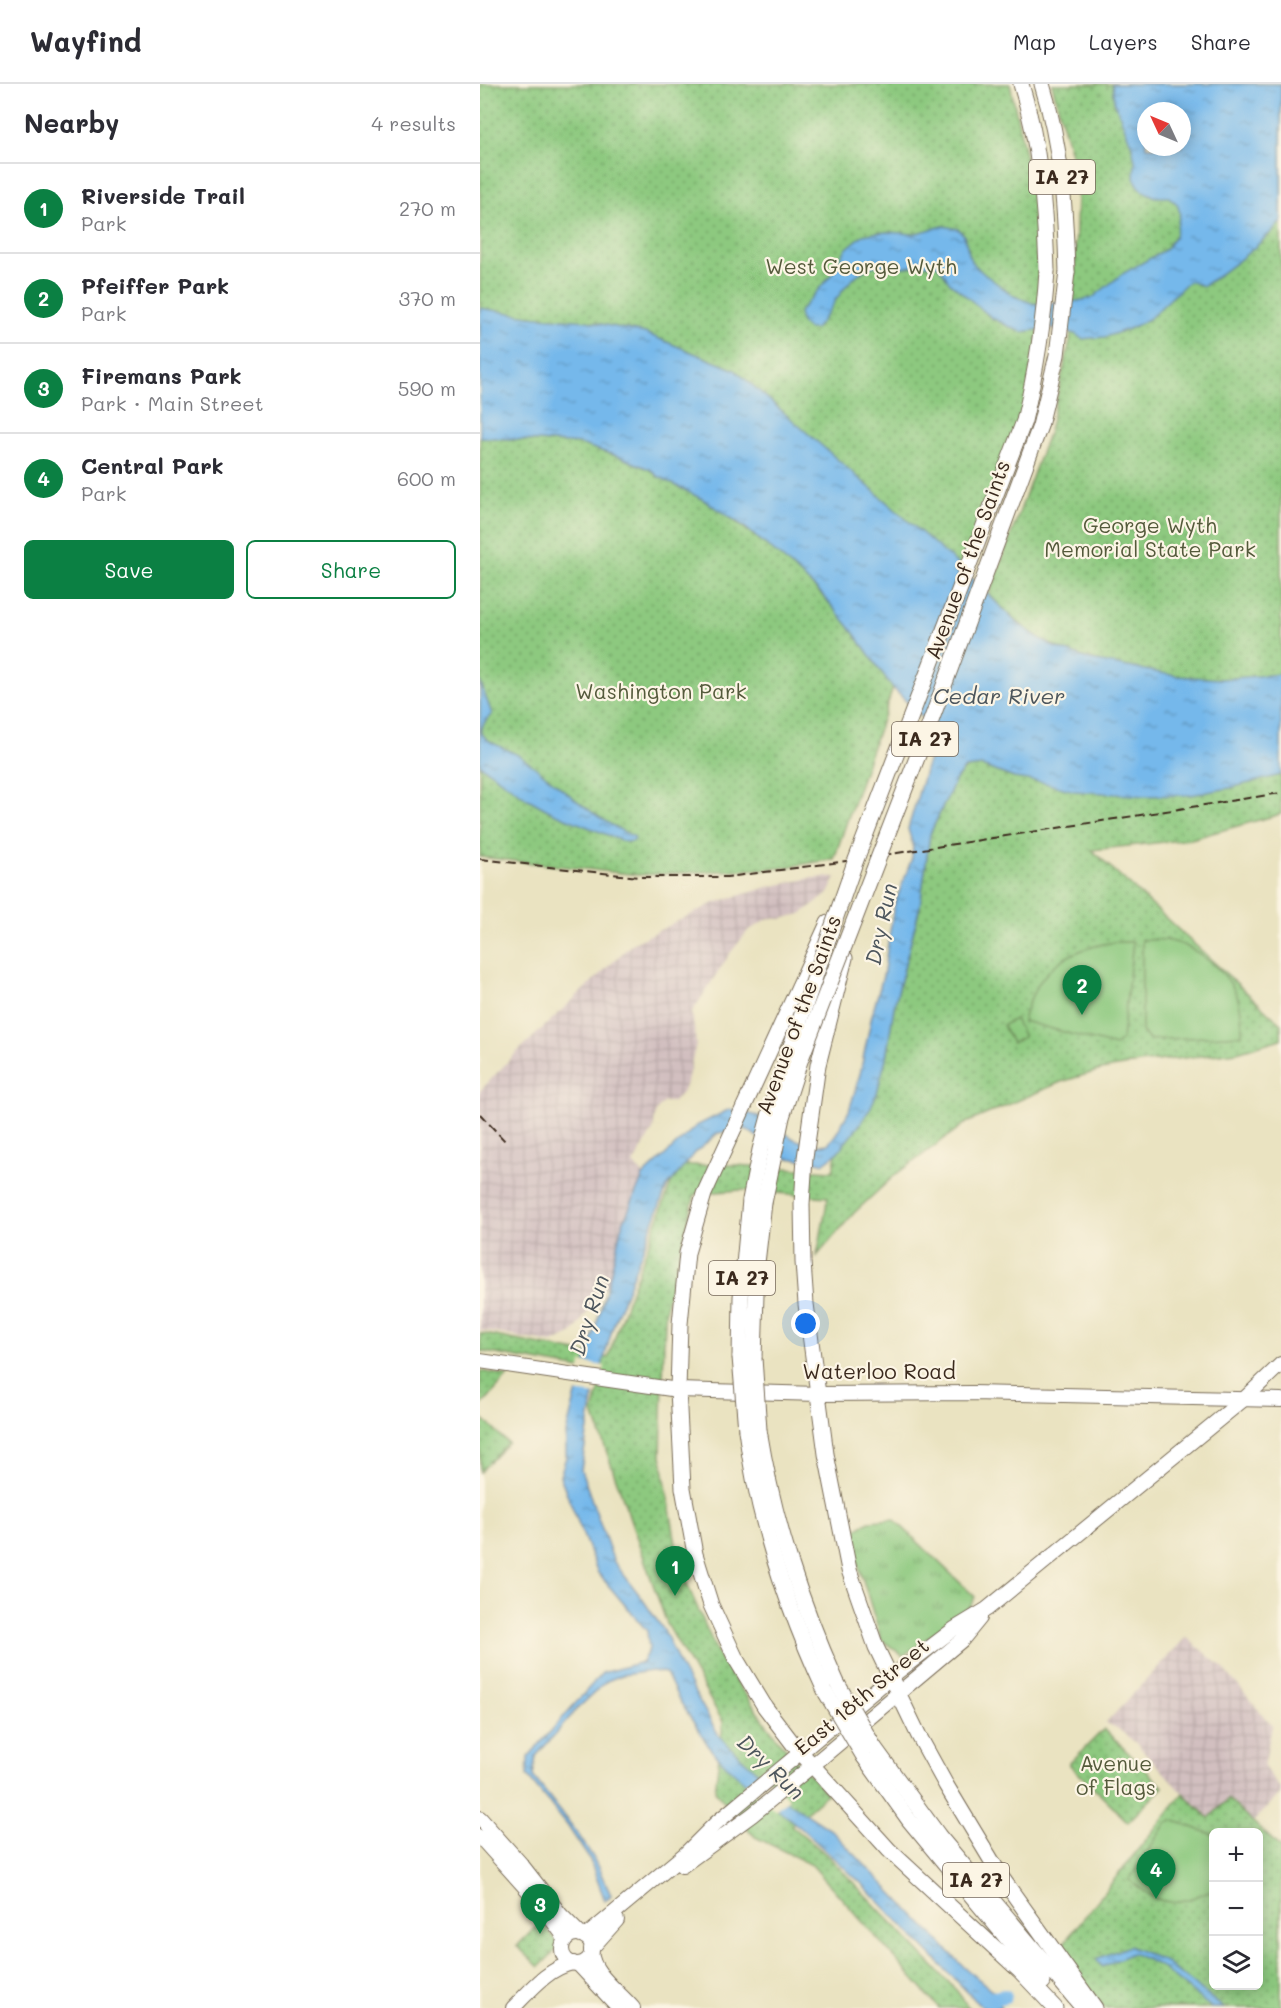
<!DOCTYPE html>
<meta charset="utf-8">
<style>
body{margin:0;font-family:Mali,sans-serif;background:#f7f7f7;color:#2b2b33}
.controls{position:absolute;right:18px;bottom:18px;display:grid;overflow:hidden;border-radius:9px;box-shadow:0 3px 15px #0003}
.controls button{width:54px;height:54px;display:grid;place-items:center;padding:0;border:0;border-bottom:2px solid #e1e1e2;background:#fff;color:#2b2b33;font:30px sans-serif}
.compass{position:absolute;left:657px;top:18px;width:54px;height:54px;border-radius:50%;background:#fff;box-shadow:0 3px 15px #0003;rotate:314deg}
.you{position:absolute;left:326px;top:1240px;width:21px;height:21px;margin:-15px;border:4px solid #fff;border-radius:50%;background:#1a73e8;box-shadow:0 0 0 9px #1a73e833}
.badge{display:grid;place-items:center;width:39px;height:39px;border-radius:50%;background:#0b8043;color:#fff;font-size:20px;font-weight:700}
.pin{position:absolute;translate:-50% -50px;filter:drop-shadow(0 2px 3px #0008)}
.pin::after{content:'';position:absolute;top:32px;width:21px;height:18px;background:inherit;clip-path:polygon(0 0,100% 0,50% 100%)}
.list{margin:0;padding:0;list-style:none}
h2{display:flex;justify-content:space-between;align-items:center;height:78px;margin:0;padding:0 24px;font-size:26px}
h2 small{font-size:20px;font-weight:400;color:#7c7c81}
.list li{display:grid;grid-template-columns:39px 1fr auto;gap:18px;align-items:center;box-sizing:border-box;height:90px;padding:0 24px;border-top:2px solid #e1e1e2}
.list b{display:block;font-size:22px;white-space:nowrap}
.list p{margin:0;font-size:20px;white-space:nowrap;color:#7c7c81}
.list em{font-size:20px;font-style:normal;color:#7c7c81}
.actions{display:flex;gap:12px;padding:18px 24px}
.actions a{flex:1;padding:14px 0;border:2px solid #0b8043;border-radius:9px;text-align:center;font-size:21px;color:#0b8043}
.actions .main{background:#0b8043;color:#fff}
.icon{flex:none;width:33px;height:33px;fill:none;stroke:currentColor;stroke-width:2;stroke-linecap:round;stroke-linejoin:round}
.map{position:relative;flex:none;width:801px;height:1924px;overflow:hidden}
header{display:flex;align-items:center;gap:36px;box-sizing:border-box;height:84px;padding:0 30px;background:#fff;border-bottom:2px solid #e1e1e2}
header strong{font-size:28px}
nav{display:flex;gap:33px;margin-inline-start:auto;font-size:21px}
main{display:flex}
aside{flex:1;background:#fff}
.map>svg:first-child{display:block}
.industrial{fill:url(#industrial-grid)}
.grass{fill:url(#grass-tufts);stroke:#647a4e;stroke-width:1.5}
.park{fill:url(#park-dots);stroke:#647a4e;stroke-width:1.5;fill-rule:evenodd}
.pitch{fill:#8dc97f;stroke:#647a4e;stroke-width:1.5}
.water{fill:url(#water-ripples);stroke:#587184;stroke-width:1.5;fill-rule:evenodd}
.pier{fill:#eae3c1}
.lines{fill:none;stroke-linecap:round;stroke-linejoin:round}
.river{stroke:#75b8eb;stroke-width:14}
.major-casing{stroke:#786b57;stroke-width:16}
.highway-casing{stroke:#786b57;stroke-width:17}
.major{stroke:#fff;stroke-width:14}
.highway{stroke:#fff;stroke-width:15}
.rail{stroke:#3b2a1e;stroke-width:2;stroke-dasharray:9 4.5;stroke-linecap:butt}
.highway-bridge-casing{stroke:#786b57;stroke-width:17;stroke-linecap:butt}
.highway-bridge{stroke:#fff;stroke-width:15}
.labels{text-anchor:middle;stroke-width:4.5;stroke-linejoin:round;paint-order:stroke}
.shield{fill:#fcf5e5;stroke:#75675a;stroke-width:1.5}
.shield-label{font-size:20px;font-weight:bold;fill:#3b2a1e}
.park-label{font-size:21px;fill:#545a3b;stroke:#fcf5e5}
.street-label{font-size:21px;fill:#3b2a1e;stroke:#fcf5e5}
.water-label{font-size:22px;font-style:italic;fill:#4c555c;stroke:#fcf5e5}
</style>
<header>
<strong>Wayfind</strong>
<nav><a>Map</a><a>Layers</a><a>Share</a></nav>
</header>
<main>
<aside>
<h2>Nearby<small>4 results</small></h2>
<ul class="list">
<li><span class="badge">1</span><div><b>Riverside Trail</b><p>Park</p></div><em>270 m</em></li>
<li><span class="badge">2</span><div><b>Pfeiffer Park</b><p>Park</p></div><em>370 m</em></li>
<li><span class="badge">3</span><div><b>Firemans Park</b><p>Park · Main Street</p></div><em>590 m</em></li>
<li><span class="badge">4</span><div><b>Central Park</b><p>Park</p></div><em>600 m</em></li>
</ul>
<div class="actions"><a class="main">Save</a><a>Share</a></div>
</aside>
<div class="map">
<svg width="801" height="1924" viewBox="0 0 801 1924">
<defs>
<pattern id="industrial-grid" width="8" height="8" patternUnits="userSpaceOnUse" patternTransform="scale(1.5)"><rect width="8" height="8" fill="#d2bfc0"/><path d="M0 4h8M4 0v8" fill="none" stroke="#b5a4a5"/></pattern>
<pattern id="grass-tufts" width="24" height="20" patternUnits="userSpaceOnUse" patternTransform="scale(1.5)"><rect width="24" height="20" fill="#8dc97f"/><path d="M3 7l-1-3M5 7V3M7 7l1-3M15 17l-1-3M17 17v-4M19 17l1-3" fill="none" stroke="#74a367"/></pattern>
<pattern id="park-dots" width="8" height="8" patternUnits="userSpaceOnUse" patternTransform="scale(1.5)"><rect width="8" height="8" fill="#8dc97f"/><path d="M2 2h.1M6 6h.1" fill="none" stroke="#74a367" stroke-width="1.8" stroke-linecap="round"/></pattern>
<pattern id="water-ripples" width="26" height="14" patternUnits="userSpaceOnUse" patternTransform="scale(1.5)"><rect width="26" height="14" fill="#75b8eb"/><path d="M2 4q2-2 4 0t4 0M15 11q2-2 4 0t4 0" fill="none" stroke="#6196be"/></pattern>
</defs>
<rect width="100%" height="100%" fill="#fcf5e5"/>
<filter id="ink" filterUnits="userSpaceOnUse"><feTurbulence type="fractalNoise" baseFrequency=".0167" numOctaves="2"/><feDisplacementMap in="SourceGraphic" scale="12" xChannelSelector="R" yChannelSelector="G"/><feConvolveMatrix kernelMatrix="1 2 1 2 8 2 1 2 1" color-interpolation-filters="sRGB"/></filter>
<filter id="wash" filterUnits="userSpaceOnUse"><feTurbulence type="fractalNoise" baseFrequency=".008" numOctaves="4" result="noise"/><feDisplacementMap in="SourceGraphic" scale="24" xChannelSelector="R" yChannelSelector="G"/><feGaussianBlur stdDeviation="1.35" result="paint"/><feColorMatrix in="noise" values="0 0 0 0 0 0 0 0 0 0 0 0 0 0 0 0 0 1.4 0 .05"/><feComposite in="paint" operator="in"/></filter>
<g filter="url(#wash)">
<rect width="100%" height="100%" fill="#eae3c1"/>
<g class="industrial">
<polygon points="356,793 348,810 321,830 301,835 289,834 268,847 251,868 212,928 216,960 207,997 202,1009 193,1018 184,1018 176,1027 173,1046 153,1080 163,1090 132,1193 93,1249 72,1259 0,1246 0,1007 33,972 152,860 234,819 288,803 331,794"/>
<polygon points="706,1553 744,1585 792,1642 784,1683 801,1706 801,1709 773,1738 749,1715 729,1734 703,1709 657,1660 637,1644 626,1639"/>
</g>
<polygon class="grass" points="414,1435 495,1513 490,1523 423,1572 401,1555 369,1450 389,1437"/>
<g class="park">
<polygon points="0,0 530,0 566,167 554,297 479,511 0,245"/>
<path d="M572,0H801V590C781,592 761,595 741,595C694,595 617,582 574,562C549,551 529,530 509,511L569,347L590,257L594,203L597,111L592,74ZM666,27H702V63H666Z"/>
<path d="M0,353L100,360L140,373L171,386L177,392C191,394 221,414 233,422C271,448 308,476 340,509C368,537 390,572 413,604L354,775L301,784L158,791L0,773Z"/>
<polygon points="502,682 534,694 801,687 801,730 711,755 612,766 801,940 801,955 757,968 659,979 621,986 581,998 514,1027 486,1039 415,1091 374,1129 337,1172 348,1113 260,1106 215,1110 186,1220 184,1259 181,1371 200,1484 241,1577 298,1656 347,1710 311,1741 348,1772 477,1907 489,1924 459,1924 332,1781 275,1753 235,1707 243,1638 187,1540 113,1329 123,1289 0,1267 0,1249 128,1274 145,1223 198,1081 254,1081 353,1087 356,1070 390,1025 406,974 414,923 440,822 450,750 476,695 486,684"/>
<polygon points="0,1287 28,1292 0,1323"/>
<polygon points="0,1332 28,1359 0,1388"/>
<polygon points="624,1645 683,1703 648,1738 589,1680"/>
<path d="M703,1709L729,1734L748,1715L801,1764V1924H624L579,1865ZM734,1748H778V1902H734Z"/>
<polygon points="61,1838 80,1862 59,1883 37,1862"/>
</g>
<g class="pitch">
<path d="M662,856C670,856 679,855 686,856C715,861 751,889 759,918C762,928 762,940 762,951L669,956L662,947Z"/>
<path d="M636,858H653L642,955L635,962L543,937C556,886 585,865 636,858Z"/>
<polygon points="535,935 544,953 532,959 523,941"/>
<path d="M692,1736L734,1751L733,1805C718,1812 695,1823 677,1815C667,1810 658,1802 649,1796L686,1739Z"/>
</g>
<g class="water">
<path d="M632,0H801V138C778,163 752,183 723,202L709,197L669,235L649,245L625,253L602,255L595,250L570,244L542,248L534,245L512,234L480,207L470,199L458,181C445,179 435,183 422,183C413,183 403,179 394,182C364,191 354,225 335,245H328L321,239L319,228L351,191L366,165L383,151L394,149L408,148L433,150L463,142L478,145L484,151L491,177L503,189L534,212L554,220L597,217L612,214L642,190L685,166L695,152L700,129L697,120L689,113H675L661,106L654,94L655,77L652,62L634,17ZM666,27H702V63H666Z"/>
<polygon points="0,224 49,232 107,237 165,249 255,286 481,483 537,539 572,562 611,576 697,592 741,595 801,590 801,691 750,704 711,711 665,712 594,707 561,698 534,694 502,682 485,684 476,695 450,750 440,822 414,923 406,974 397,1009 390,1025 378,1043 356,1070 344,1079 307,1074 266,1045 238,1049 216,1068 187,1103 133,1242 113,1315 101,1386 134,1478 161,1513 185,1548 201,1584 239,1652 308,1718 351,1746 484,1883 513,1907 521,1924 503,1924 381,1799 323,1746 254,1689 232,1667 199,1616 186,1589 172,1587 142,1591 127,1597 98,1624 56,1672 53,1692 96,1747 113,1773 131,1811 125,1817 110,1776 87,1741 47,1692 48,1673 122,1589 162,1578 169,1565 167,1547 118,1489 80,1392 86,1373 86,1349 94,1318 129,1196 141,1144 163,1092 216,1042 250,1025 278,1032 314,1055 334,1062 348,1060 356,1050 369,1027 380,990 392,931 403,892 414,822 432,774 433,762 428,745 446,683 459,650 413,604 371,545 341,509 302,474 262,441 222,415 177,392 171,386 140,373 100,360 0,353"/>
<path d="M0,597L12,630C7,635 0,642 2,649C5,659 32,666 41,673C80,700 111,734 155,753L154,757L145,758L73,729L48,715L0,681Z"/>
<polygon points="649,1862 682,1876 744,1924 732,1924 678,1881 652,1869 622,1883 616,1875"/>
</g>
<g class="pier">
<polygon points="102,1278 125,1282 117,1311 93,1308"/>
<polygon points="281,1688 309,1715 295,1726 264,1701"/>
</g>
<g class="lines">
<polyline class="river" points="502,1910 509,1915 525,1912"/>
</g>
</g>
<g filter="url(#ink)">
<g class="lines">
<g class="major-casing">
<g id="major">
<polyline points="0,1277 198,1306 339,1310 493,1309 801,1316"/>
<polyline points="0,1734 41,1780 81,1831 101,1851"/>
<polyline points="0,1753 60,1820 81,1848 85,1856"/>
<polyline points="202,1782 272,1731 333,1681 482,1556 500,1534"/>
<circle cx="97" cy="1865" r="15"/>
<polyline points="105,1853 205,1770 236,1739 411,1593 474,1545 507,1525 764,1315 801,1280"/>
<polyline points="111,1865 137,1836"/>
<path d="M111,1867C112,1890 140,1908 153,1924"/>
<polyline points="98,1880 139,1924"/>
<path d="M33,1924C50,1907 68,1884 93,1879"/>
</g>
</g>
<g class="highway-casing">
<g id="highway">
<path d="M541,0C560,61 565,124 567,187"/>
<path d="M562,0C582,65 585,121 587,188"/>
<polyline points="348,839 224,1110 207,1169 200,1240 198,1306 203,1404 215,1470 231,1521 256,1575 285,1623 314,1661 409,1766 540,1887 575,1924"/>
<polyline points="365,874 338,981 325,1074 322,1120 323,1178 326,1220 346,1370 369,1486 396,1563 439,1652 466,1701 522,1794 615,1924"/>
<polyline points="260,1273 261,1213 270,1116"/>
<polyline points="274,1274 277,1179 284,1119"/>
<path d="M266,1346C278,1439 307,1525 346,1609"/>
<path d="M279,1346C294,1438 319,1514 357,1599"/>
<polyline points="394,1663 459,1752 603,1924"/>
<polyline points="384,1673 429,1736 563,1898"/>
</g>
</g>
<use href="#major" class="major"/>
<use href="#highway" class="highway"/>
<g class="rail">
<polyline points="0,775 158,793 247,793 353,779 801,709"/>
<polyline points="0,1030 25,1057"/>
</g>
<g class="highway-bridge-casing">
<g id="highway-bridge">
<path d="M270,1116L280,1066L298,999L374,781L544,337C556,287 564,238 567,187"/>
<polyline points="284,1119 302,1033 320,977 445,653 560,342 577,271 587,188"/>
<polyline points="260,1273 266,1346"/>
<polyline points="274,1274 279,1346"/>
<polyline points="357,1599 394,1663"/>
<polyline points="346,1609 384,1673"/>
</g>
</g>
<use href="#highway-bridge" class="highway-bridge"/>
</g>
</g>
<g class="labels">
<g class="shield">
<rect x="549" y="76" width="66" height="34" rx="4.5"/>
<rect x="412" y="638" width="66" height="34" rx="4.5"/>
<rect x="229" y="1177" width="66" height="34" rx="4.5"/>
<rect x="463" y="1779" width="66" height="34" rx="4.5"/>
</g>
<g class="shield-label">
<text x="582" y="100">IA 27</text>
<text x="445" y="662">IA 27</text>
<text x="262" y="1201">IA 27</text>
<text x="496" y="1803">IA 27</text>
</g>
<g class="park-label">
<text x="381" y="190">West George Wyth</text>
<text x="670" y="449">George Wyth<tspan x="670" dy="24">Memorial State Park</tspan></text>
<text x="181" y="615">Washington Park</text>
<text x="636" y="1687">Avenue<tspan x="636" dy="24">of Flags</tspan></text>
</g>
<g class="street-label">
<text transform="translate(488 476) rotate(-70)" y="7">Avenue of the Saints</text>
<text transform="translate(319 931) rotate(-70)" y="7">Avenue of the Saints</text>
<text x="399" y="1295">Waterloo Road</text>
<text transform="translate(382 1613) rotate(-40)" y="7">East 18th Street</text>
</g>
<g class="water-label">
<text x="519" y="620">Cedar River</text>
<text transform="translate(401 840) rotate(-78)" y="8">Dry Run</text>
<text transform="translate(109 1231) rotate(-72)" y="8">Dry Run</text>
<text transform="translate(291 1683) rotate(44)" y="8">Dry Run</text>
</g>
</g>
</svg>
<div class="controls">
<button>+</button>
<button>−</button>
<button><svg class="icon" aria-label="layers" viewBox="0 0 24 24"><path d="M12 4l9 5-9 5-9-5zM3 14l9 5 9-5"/></svg></button>
</div>
<svg class="compass" viewBox="-18 -18 36 36"><path d="M0-13l5 13h-10z" fill="#e53935"/><path d="M0 13l5-13h-10z" fill="#7c7c81"/></svg>
<div class="you"></div>
<div class="pin badge" style="left:195px;top:1512px">1</div>
<div class="pin badge" style="left:602px;top:931px">2</div>
<div class="pin badge" style="left:60px;top:1850px">3</div>
<div class="pin badge" style="left:676px;top:1815px">4</div>
</div>
</main>
